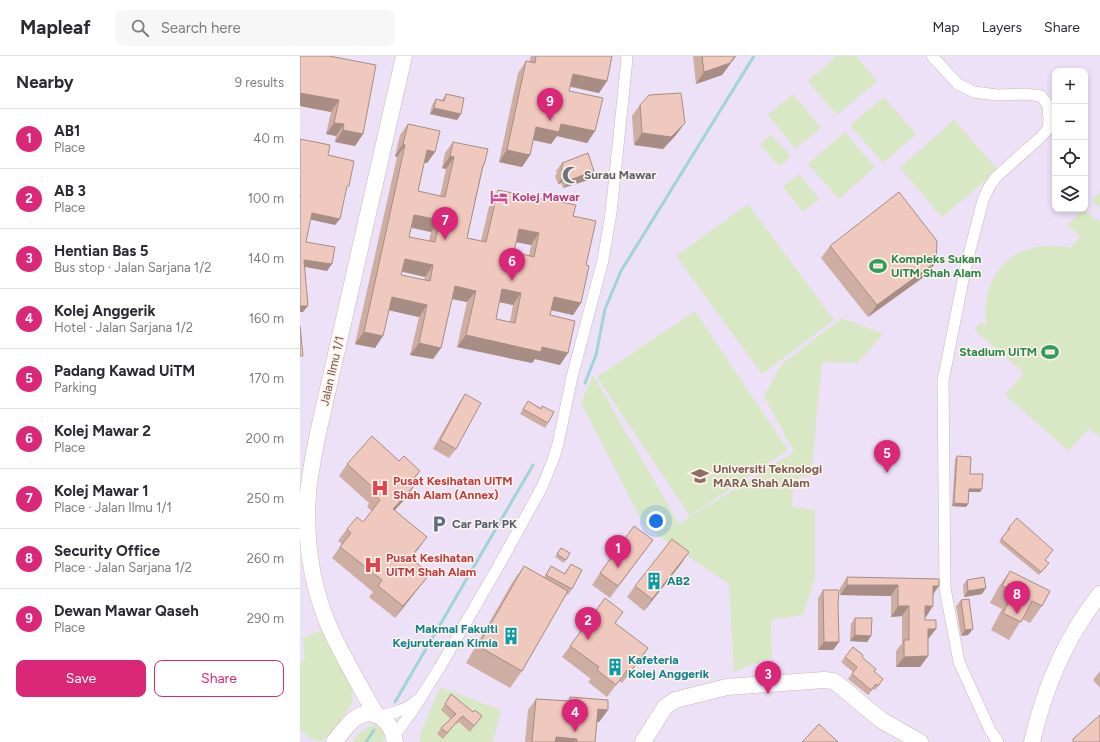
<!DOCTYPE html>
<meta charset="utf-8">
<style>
body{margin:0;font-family:Figtree,sans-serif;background:#f7f7f7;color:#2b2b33}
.controls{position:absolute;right:12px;top:12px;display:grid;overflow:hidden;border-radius:8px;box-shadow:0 2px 6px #0003}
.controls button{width:36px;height:36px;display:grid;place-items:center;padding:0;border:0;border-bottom:1px solid #e1e1e2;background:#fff;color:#2b2b33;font:20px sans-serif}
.you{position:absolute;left:356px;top:465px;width:14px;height:14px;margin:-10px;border:3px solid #fff;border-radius:50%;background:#1a73e8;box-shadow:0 0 0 6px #1a73e833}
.badge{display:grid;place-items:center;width:26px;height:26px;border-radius:50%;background:#db2777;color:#fff;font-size:13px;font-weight:700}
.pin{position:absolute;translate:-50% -33px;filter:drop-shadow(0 1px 2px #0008)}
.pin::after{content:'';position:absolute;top:21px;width:14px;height:12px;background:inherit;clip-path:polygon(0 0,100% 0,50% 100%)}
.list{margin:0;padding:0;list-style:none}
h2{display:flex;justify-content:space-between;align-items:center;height:52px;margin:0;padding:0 16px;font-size:17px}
h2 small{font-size:13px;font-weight:400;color:#7c7c81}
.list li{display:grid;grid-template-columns:26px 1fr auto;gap:12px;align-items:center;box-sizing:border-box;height:60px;padding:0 16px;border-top:1px solid #e1e1e2}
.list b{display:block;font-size:15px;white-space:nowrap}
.list p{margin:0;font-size:13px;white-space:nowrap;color:#7c7c81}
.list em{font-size:13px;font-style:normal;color:#7c7c81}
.actions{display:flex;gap:8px;padding:12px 16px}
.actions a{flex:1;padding:9px 0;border:1px solid #db2777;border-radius:8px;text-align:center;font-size:14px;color:#db2777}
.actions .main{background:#db2777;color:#fff}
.icon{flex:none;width:22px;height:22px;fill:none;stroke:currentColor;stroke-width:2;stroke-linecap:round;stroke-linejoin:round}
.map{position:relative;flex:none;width:800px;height:686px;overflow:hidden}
header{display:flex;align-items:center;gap:24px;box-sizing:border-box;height:56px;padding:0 20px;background:#fff;border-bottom:1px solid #e1e1e2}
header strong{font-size:19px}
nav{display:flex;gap:22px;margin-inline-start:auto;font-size:14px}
.search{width:280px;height:36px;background:#f7f7f7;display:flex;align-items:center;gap:10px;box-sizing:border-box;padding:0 14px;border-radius:8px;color:#7c7c81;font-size:15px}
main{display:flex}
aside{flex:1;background:#fff}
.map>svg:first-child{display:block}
.education{fill:#ece1f7;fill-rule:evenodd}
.green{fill:#d8e8c4}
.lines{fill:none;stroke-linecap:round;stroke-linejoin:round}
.stream{stroke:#a1d4d4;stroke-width:3}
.street-casing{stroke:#ceb7ae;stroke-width:12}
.secondary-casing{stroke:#d0b6ac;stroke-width:17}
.street{stroke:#fff;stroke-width:11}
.secondary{stroke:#fff;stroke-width:16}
.wall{fill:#ceada3;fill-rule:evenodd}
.shaded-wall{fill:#a78d84}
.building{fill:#efc9bd;stroke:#a78d84;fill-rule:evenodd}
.labels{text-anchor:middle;stroke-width:3;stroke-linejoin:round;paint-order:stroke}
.worship-label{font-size:12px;font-weight:bold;fill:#5b616d;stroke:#fef3ea;text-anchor:start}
.hotel-label{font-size:12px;font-weight:bold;fill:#b23c85;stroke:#fef3ea;text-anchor:start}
.leisure-label{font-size:12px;font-weight:bold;fill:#27864d;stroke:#fef3ea;text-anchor:start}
.street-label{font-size:12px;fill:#72534b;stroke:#fef3ea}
.education-label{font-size:12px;font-weight:bold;fill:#785e54;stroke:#fef3ea;text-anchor:start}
.health-label{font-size:12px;font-weight:bold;fill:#be3a42;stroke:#fef3ea;text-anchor:start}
.service-label{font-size:12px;font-weight:bold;fill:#4e5e75;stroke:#fef3ea;text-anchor:start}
.culture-label{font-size:12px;font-weight:bold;fill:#0d838f;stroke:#fef3ea;text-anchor:start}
</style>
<header>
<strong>Mapleaf</strong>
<div class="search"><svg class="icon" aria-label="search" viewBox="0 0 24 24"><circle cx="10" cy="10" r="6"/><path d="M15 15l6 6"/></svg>Search here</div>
<nav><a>Map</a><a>Layers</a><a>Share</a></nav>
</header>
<main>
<aside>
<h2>Nearby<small>9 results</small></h2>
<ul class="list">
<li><span class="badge">1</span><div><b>AB1</b><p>Place</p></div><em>40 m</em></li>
<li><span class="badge">2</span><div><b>AB 3</b><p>Place</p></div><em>100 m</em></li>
<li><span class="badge">3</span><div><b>Hentian Bas 5</b><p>Bus stop · Jalan Sarjana 1/2</p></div><em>140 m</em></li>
<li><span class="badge">4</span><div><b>Kolej Anggerik</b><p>Hotel · Jalan Sarjana 1/2</p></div><em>160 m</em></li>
<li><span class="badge">5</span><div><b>Padang Kawad UiTM</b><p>Parking</p></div><em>170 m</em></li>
<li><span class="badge">6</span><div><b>Kolej Mawar 2</b><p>Place</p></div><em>200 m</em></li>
<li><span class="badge">7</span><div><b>Kolej Mawar 1</b><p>Place · Jalan Ilmu 1/1</p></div><em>250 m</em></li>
<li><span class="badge">8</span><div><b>Security Office</b><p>Place · Jalan Sarjana 1/2</p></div><em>260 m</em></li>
<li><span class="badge">9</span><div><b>Dewan Mawar Qaseh</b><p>Place</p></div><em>290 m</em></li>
</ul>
<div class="actions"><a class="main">Save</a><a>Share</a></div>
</aside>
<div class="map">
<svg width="800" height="686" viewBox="0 0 800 686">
<rect width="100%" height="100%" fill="#fbefe4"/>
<path class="education" d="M0,0H800V686H0ZM755,15H785V153H755Z"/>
<g class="green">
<polygon points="537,0 556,0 577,25 537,59 508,25"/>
<polygon points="493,38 521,72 495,93 468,59"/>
<polygon points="584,41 616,78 583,107 550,69"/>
<polygon points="654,64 698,114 642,161 600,112"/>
<polygon points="545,76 575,111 539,143 508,108"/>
<polygon points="471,79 491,100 479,110 460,89"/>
<polygon points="499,118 519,143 503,156 483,131"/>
<polygon points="800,135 800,152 792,145"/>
<polygon points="448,148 534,264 462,318 376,200"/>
<path d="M783,153L800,166V382L789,372L769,395L705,339L724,317L674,274L681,266L687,270C678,216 718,180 771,192L780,180L768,169Z"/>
<polygon points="395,255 488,394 390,460 297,321"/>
<polygon points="542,262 583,278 558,307 522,306 511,419 493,424 492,451 515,454 515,522 503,559 471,564 472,601 434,616 429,528 345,471 281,347 293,319 379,468 494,396 464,340 481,309"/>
<polygon points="22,574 52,634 53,645 47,655 31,677 22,685 12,683 0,674 0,608 5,602 3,582"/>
<polygon points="140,631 201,654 193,686 120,686 120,679"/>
<path d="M76,669C82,673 85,678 83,686H52C59,677 64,671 76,669Z"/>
</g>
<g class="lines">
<g class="stream">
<polyline points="285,327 296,299 305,253 321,215 454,0"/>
<polyline points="95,646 233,409"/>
<polyline points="66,686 74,674"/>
</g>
<g class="street-casing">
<g id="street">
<polyline points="632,0 658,28 674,36 697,39 726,38 741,40 748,49 749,64 748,73 741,81 696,121 689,131 683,144 665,214 643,325 645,532 659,606 690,674 698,686"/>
<path d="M81,660C93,657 106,654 116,645"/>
<polyline points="94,680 111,657 140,611 198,511 242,431 253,404 258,388 272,321 303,204 311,157 327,3 326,0"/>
</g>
</g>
<g class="secondary-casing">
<g id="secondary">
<path d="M76,659C60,629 41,599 28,568C11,527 5,481 8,437C10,417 14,397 18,377L104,0"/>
<path d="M34,686C40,679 46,670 53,664C74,648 91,664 95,686"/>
<polyline points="343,686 365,651 375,644 427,631 524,624 533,625 539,629 581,664 620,686"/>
<path d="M732,686C744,633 766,581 800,538"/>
</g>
</g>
<use href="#street" class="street"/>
<use href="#secondary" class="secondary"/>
</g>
<g class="wall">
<polygon points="0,0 29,0 63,78 55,90 35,86 36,80 26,78 31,56 0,50"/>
<polygon points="231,0 312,0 307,25 299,37 270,31 269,35 295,75 287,87 257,80 251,88 233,84 230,99 222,111 199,106 218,17 226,5 229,6"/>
<polygon points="393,0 436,0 422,19 396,28"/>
<polygon points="146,38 161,58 157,64 130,58 132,49 136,43 142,44"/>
<polygon points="340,49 376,79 363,93 334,89 332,60"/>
<path d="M108,68L135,96L127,107H124L118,135L140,140L146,113L142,112L145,97L153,86L184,109L183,112L167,182L181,185L190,146L198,134L246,144L247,143L273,160L286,209L281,247L273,259L251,254L250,259L260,309L235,303L232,307L157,291L167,246L152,243L141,292L133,303L110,299L119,261L89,254L75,292L55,288L97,101L95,100L100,79ZM111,172L131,176L129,185L109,181ZM216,186L231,189L229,200L214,196ZM102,216L125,221L124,224L101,219ZM199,246L213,249L210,266L196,263Z"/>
<polygon points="262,107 294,115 288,124 263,132 261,127 258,128 255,120 257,117 256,115"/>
<polygon points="530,190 628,218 568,261 521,202"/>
<polygon points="165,338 156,393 149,402 133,393 159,347"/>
<polygon points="228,345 241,352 242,350 248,367 245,372 220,358"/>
<polygon points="657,400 682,433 680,436 669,436 668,448 666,451 652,450 655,403"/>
<polygon points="47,408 111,428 114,430 106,442 94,454 119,492 111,502 130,518 121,529 95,562 69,541 73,536 32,502 42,488 38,485 47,473 63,466 72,455 67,451 69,447 39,420"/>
<polygon points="709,471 753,494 745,504 747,510 739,519 699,486 708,475 707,474"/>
<polygon points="353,484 310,542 292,529 300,517"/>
<polygon points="261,492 270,497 264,507 255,501"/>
<polygon points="271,508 272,533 268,539 266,538 222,615 210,632 166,607 212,527 224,510 244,521 251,510 264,518"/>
<polygon points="381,508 344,555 327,541 335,530"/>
<polygon points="710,515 742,550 730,567 722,563 709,584 691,574 702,553 690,547 698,532"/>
<polygon points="547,521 639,523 626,561 625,561 625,564 636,573 628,583 628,600 620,611 596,611 596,595 602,587 602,560 591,561 591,540 540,539 540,532"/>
<polygon points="667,524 682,538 664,541 663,529"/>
<polygon points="523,534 538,549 539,586 533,594 518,594 518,542"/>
<polygon points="661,544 668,579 661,580 656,550"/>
<polygon points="555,562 571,580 567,586 550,585 551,568"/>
<polygon points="315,567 348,592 322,627 319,625 307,641 288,626 291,623 262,601 270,590"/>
<polygon points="545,601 562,601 574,616 580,628 575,634 573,633 568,639 548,623 553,616 541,606"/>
<polygon points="800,615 800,632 793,624"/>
<polygon points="151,638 173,656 182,660 170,676 159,666 157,668 156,667 143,683 137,678 141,672 151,663 141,654"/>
<polygon points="270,641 308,654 299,666 297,666 295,686 225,686 228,654 236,643 268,645"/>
</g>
<g class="shaded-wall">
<polygon points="436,0 422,19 396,28 404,16"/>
<polygon points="273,18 307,25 299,37 265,29"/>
<polygon points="0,37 39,44 31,56 0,50"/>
<polygon points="134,52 161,58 157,64 130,58"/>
<polygon points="34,67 44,68 36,80 26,78"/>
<polygon points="385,67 376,79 363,93 334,89 342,77"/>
<polygon points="261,68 295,75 287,87 257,80 251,88 228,83 236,71"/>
<polygon points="43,74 63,78 55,90 35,86"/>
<polygon points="103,88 105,89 97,101 95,100"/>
<polygon points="127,94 135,96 127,107 119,106"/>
<polygon points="207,94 230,99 222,111 199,106"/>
<polygon points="150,100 154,101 146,113 142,112"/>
<polygon points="294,115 288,124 263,132 270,124"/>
<polygon points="268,118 261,127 258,128 264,119"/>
<polygon points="12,157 40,163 35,169 8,163"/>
<polygon points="114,159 140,164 131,176 106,170"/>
<polygon points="219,173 239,177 231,189 210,185"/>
<polygon points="105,203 133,209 125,221 97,214"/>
<polygon points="4,204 32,208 27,215 0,210"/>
<polygon points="636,206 628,218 568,261 577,249"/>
<polygon points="155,230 176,235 167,246 147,242"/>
<polygon points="202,233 221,237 213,249 194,245"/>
<polygon points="92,241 127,249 119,261 83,253"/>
<polygon points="254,241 281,247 273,259 246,253"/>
<polygon points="0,250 8,250 3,256 0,256"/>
<polygon points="64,276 83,280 75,292 55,288"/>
<polygon points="166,279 242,291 268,297 260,309 235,303 232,307 157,291"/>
<polygon points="119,287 141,292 133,303 110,299"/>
<polygon points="120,415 112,426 102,438 110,426"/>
<polygon points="114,430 106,442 85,465 93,453"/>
<polygon points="669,433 682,433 680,436 667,436"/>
<polygon points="654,447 668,448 666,451 652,450"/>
<polygon points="127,481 119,492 102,513 110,502"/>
<polygon points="389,496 381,508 344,555 352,543"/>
<polygon points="130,518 121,529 95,562 103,550"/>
<polygon points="547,529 598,529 591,540 540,539"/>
<polygon points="633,530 639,530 631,541"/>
<polygon points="686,532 682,538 664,541 668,535"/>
<polygon points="598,550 609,550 602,560 591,561"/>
<polygon points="625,550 633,550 626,561 618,561"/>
<polygon points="628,573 636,573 628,583 621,583"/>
<polygon points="673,573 668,579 661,580 665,574"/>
<polygon points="555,579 571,580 567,586 550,585"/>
<polygon points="524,586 539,586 533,594 518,594"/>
<polygon points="348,592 340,604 322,627 330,616"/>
<polygon points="628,600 620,611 596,611 604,601"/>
<polygon points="298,653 308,654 299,666 290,665"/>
<polygon points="256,681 277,683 275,686 252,686"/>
</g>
<g class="building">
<polygon points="0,0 29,0 76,9 63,78 43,74 44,68 34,67 39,44 0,37"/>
<polygon points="236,0 312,0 307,25 273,18 269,35 303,42 295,75 261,68 259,76 236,71 230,99 207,94 226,5 235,7"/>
<polygon points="402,0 435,0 430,7 404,16"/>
<polygon points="381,37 385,67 371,81 342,77 340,49 349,39"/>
<polygon points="146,38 164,42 161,58 134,52 136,43 144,45"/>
<path d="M108,68L140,75L135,96L127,94L118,135L145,141L154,101L150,100L153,86L188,93L184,109H183L167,182L186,186L198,134L246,144L247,143L276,149L273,160L296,165L286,209L289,210L281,247L254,241L250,259L275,265L268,297L242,291L241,296L166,279L176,235L155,230L141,292L119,287L127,249L92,241L83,280L64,276L105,89L103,88ZM114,159L140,164L135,186L109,181ZM219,173L239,177L234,201L214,196ZM105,203L133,209L130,225L101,219ZM202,233L221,237L215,267L196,263Z"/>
<polygon points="0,83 30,89 28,99 54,105 49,130 47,130 40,163 12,157 6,186 35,191 32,208 4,204 8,250 0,250 0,141 1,139 0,139"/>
<polygon points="288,97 294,115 270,124 268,118 264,119 261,111 263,110 262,107"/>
<polygon points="599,136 637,185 636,206 577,249 530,190"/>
<polygon points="0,270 3,300 0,300"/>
<polygon points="165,338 181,347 156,393 140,384"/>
<polygon points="228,345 241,353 242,350 254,356 248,367 223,353"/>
<polygon points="72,380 99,405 104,400 120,415 110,426 114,430 93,453 127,481 110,502 130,518 103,550 78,530 82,524 40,491 51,477 47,473 57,461 63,466 80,444 75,439 78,436 47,408"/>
<polygon points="657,400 671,401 670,418 683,418 682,433 669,433 668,448 654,447"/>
<polygon points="717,462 753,494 745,504 749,507 741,516 701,483 710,472 709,471"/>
<polygon points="334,470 353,484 318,530 300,517"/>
<polygon points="372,483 389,496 352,543 335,530"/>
<polygon points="261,492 270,497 266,504 257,498"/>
<polygon points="271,508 282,514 272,533 246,519 251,510 265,518"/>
<polygon points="224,510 268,535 222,615 178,590"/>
<polygon points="710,515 750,535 742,550 732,545 721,566 703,557 714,536 702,530"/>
<polygon points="547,521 639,523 639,530 633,530 633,550 625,550 625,564 636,564 636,573 628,573 628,600 604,601 604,584 609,584 609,550 598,550 598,529 547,529"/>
<polygon points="684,521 686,532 668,535 667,524"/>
<polygon points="523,534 539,534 538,549 539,586 524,586"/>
<polygon points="305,542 323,556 315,567 348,592 330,616 327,614 316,629 297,614 299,611 270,590"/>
<polygon points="669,543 673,573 665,574 661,544"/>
<polygon points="555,562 572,562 571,580 555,579"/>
<polygon points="553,591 563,599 562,601 576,613 574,615 583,623 578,630 576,628 571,634 552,618 557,611 545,601"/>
<polygon points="151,638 173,656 175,654 182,660 174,670 163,660 162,662 161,661 147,677 141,672 156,658 145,648"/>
<polygon points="270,641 308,644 308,654 298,653 295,686 277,686 277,683 256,681 255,686 232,686 236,643 270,645"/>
<polygon points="800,659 800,686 773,686 773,683"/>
<polygon points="519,668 538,686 502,686"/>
</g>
<defs>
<g id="mosque-bare" transform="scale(1.38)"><path d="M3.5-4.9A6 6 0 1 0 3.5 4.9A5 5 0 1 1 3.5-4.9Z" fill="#6b7280" stroke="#fef3ea" stroke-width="2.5" paint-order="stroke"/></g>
<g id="hotel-bare" transform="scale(1.38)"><path d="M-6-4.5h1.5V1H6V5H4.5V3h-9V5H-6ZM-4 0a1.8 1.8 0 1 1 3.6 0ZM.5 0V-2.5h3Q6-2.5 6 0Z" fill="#d1479c" stroke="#fef3ea" stroke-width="2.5" paint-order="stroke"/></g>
<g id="stadium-bare" transform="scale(1.38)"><path d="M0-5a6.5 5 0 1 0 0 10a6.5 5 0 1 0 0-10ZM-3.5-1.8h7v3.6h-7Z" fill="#2e9e5b" stroke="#fef3ea" stroke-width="2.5" paint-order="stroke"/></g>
<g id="university-bare" transform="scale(1.38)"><path d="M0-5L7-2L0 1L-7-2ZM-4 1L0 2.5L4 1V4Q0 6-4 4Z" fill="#8d6e63" stroke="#fef3ea" stroke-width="2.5" paint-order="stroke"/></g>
<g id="hospital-bare" transform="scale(1.38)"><path d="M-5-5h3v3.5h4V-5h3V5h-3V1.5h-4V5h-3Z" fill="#e0444e" stroke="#fef3ea" stroke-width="2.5" paint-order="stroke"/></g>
<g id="parking-bare" transform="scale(1.38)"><path d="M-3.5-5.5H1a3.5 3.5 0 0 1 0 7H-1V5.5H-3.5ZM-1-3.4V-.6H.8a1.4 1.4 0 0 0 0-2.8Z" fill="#5c6f8a" stroke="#fef3ea" stroke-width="2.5" paint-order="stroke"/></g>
<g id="building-bare" transform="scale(1.38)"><path d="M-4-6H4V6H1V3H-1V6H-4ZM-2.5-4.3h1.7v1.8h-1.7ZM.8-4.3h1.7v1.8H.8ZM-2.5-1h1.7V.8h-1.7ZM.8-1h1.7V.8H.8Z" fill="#0f9aa8" stroke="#fef3ea" stroke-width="2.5" paint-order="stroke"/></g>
</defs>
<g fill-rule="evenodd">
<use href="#mosque-bare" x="271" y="119"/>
<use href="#hotel-bare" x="199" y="141"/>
<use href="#stadium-bare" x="578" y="210"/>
<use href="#stadium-bare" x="750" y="296"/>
<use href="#university-bare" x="400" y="420"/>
<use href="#hospital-bare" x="80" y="432"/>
<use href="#parking-bare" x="139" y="468"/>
<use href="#hospital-bare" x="73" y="509"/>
<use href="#building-bare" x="354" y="525"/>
<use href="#building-bare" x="211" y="580"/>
<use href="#building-bare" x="315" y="611"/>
</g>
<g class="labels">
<g class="worship-label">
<text x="284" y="123">Surau Mawar</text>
</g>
<g class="hotel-label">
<text x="212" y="145">Kolej Mawar</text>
</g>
<g class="leisure-label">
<text x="591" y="207">Kompleks Sukan<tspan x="591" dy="14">UiTM Shah Alam</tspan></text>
<text x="737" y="300" text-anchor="end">Stadium UiTM</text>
</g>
<g class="street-label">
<text transform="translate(32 315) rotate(-77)" y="4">Jalan Ilmu 1/1</text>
</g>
<g class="education-label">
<text x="413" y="417">Universiti Teknologi<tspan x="413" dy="14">MARA Shah Alam</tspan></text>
</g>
<g class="health-label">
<text x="93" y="429">Pusat Kesihatan UiTM<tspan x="93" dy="14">Shah Alam (Annex)</tspan></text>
<text x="86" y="506">Pusat Kesihatan<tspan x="86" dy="14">UiTM Shah Alam</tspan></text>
</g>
<g class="service-label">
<text x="152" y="472">Car Park PK</text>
</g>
<g class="culture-label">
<text x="367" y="529">AB2</text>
<text x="198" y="577" text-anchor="end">Makmal Fakulti<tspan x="198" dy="14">Kejuruteraan Kimia</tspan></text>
<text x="328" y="608">Kafeteria<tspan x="328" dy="14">Kolej Anggerik</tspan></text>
</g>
</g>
</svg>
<div class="controls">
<button>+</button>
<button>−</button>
<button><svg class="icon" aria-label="locate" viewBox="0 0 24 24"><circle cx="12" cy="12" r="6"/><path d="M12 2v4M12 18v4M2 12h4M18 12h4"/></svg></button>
<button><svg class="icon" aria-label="layers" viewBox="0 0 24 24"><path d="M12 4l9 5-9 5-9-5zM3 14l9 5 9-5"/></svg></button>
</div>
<div class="you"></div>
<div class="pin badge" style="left:318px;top:512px">1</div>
<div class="pin badge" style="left:288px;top:584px">2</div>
<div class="pin badge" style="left:468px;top:638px">3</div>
<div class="pin badge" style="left:275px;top:676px">4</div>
<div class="pin badge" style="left:587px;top:417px">5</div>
<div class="pin badge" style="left:212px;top:225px">6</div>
<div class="pin badge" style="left:145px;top:184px">7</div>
<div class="pin badge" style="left:717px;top:558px">8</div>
<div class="pin badge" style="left:250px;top:65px">9</div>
</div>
</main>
